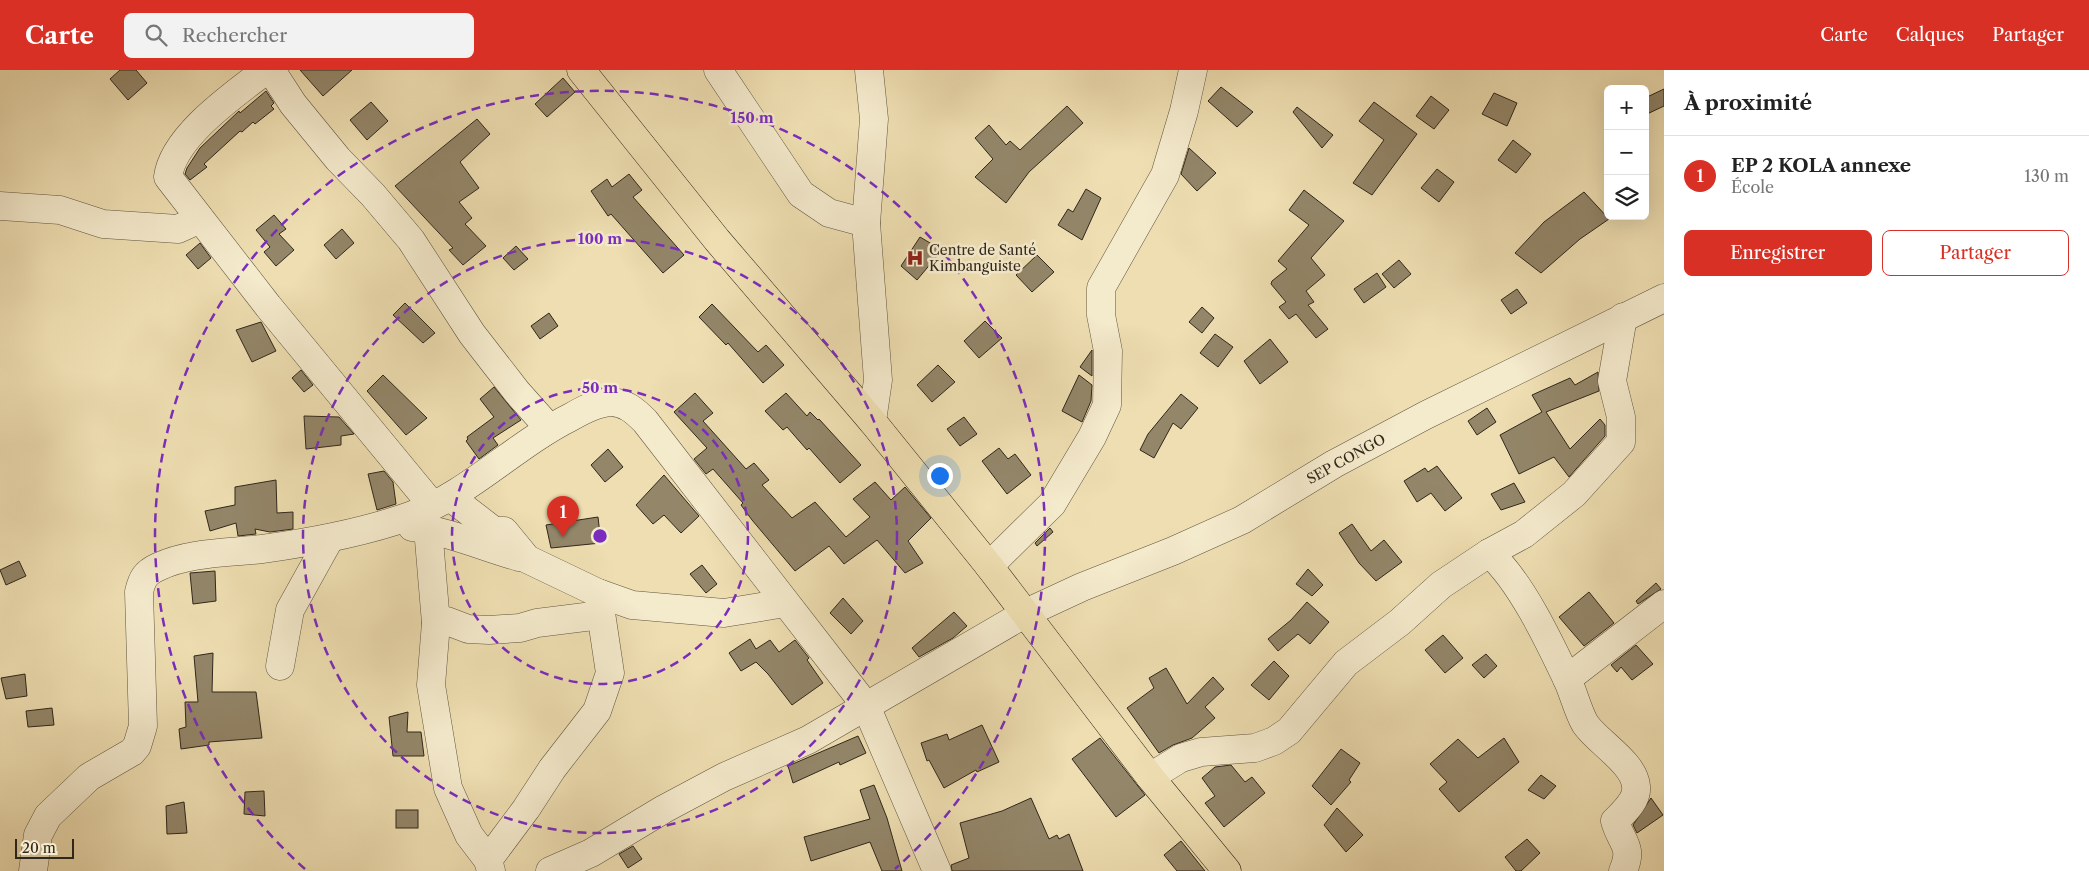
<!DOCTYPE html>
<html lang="fr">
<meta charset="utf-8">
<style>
body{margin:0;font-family:"Libre Caslon Text",serif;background:#f2f2f2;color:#222}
.controls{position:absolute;right:15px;top:15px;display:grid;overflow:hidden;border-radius:8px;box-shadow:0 5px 20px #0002}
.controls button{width:45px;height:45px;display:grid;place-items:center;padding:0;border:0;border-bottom:1px solid #e0e0e0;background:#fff;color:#222;font:25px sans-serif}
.scale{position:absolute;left:15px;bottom:12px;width:59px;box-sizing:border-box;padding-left:5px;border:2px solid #30271b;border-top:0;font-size:14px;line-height:18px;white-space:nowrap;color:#30271b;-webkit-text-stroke:4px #f4eacc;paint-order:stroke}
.you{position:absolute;left:939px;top:405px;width:18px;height:18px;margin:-12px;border:4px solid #fff;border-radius:50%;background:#1a73e8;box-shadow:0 0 0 8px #1a73e833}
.badge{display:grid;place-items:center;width:32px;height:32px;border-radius:50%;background:#d93025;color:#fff;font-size:16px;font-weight:700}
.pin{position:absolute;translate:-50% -41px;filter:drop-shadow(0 1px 2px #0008)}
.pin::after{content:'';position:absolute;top:26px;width:18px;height:15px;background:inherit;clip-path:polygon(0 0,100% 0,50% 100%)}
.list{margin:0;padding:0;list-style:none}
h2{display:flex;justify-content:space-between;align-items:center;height:65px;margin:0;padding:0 20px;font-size:21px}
h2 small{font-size:16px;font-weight:400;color:#767676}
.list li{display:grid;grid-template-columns:32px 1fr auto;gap:15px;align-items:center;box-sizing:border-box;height:80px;padding:0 20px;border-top:1px solid #e0e0e0}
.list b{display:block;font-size:19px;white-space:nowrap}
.list p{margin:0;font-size:16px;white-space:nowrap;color:#767676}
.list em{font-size:16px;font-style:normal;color:#767676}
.actions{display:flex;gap:10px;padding:15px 20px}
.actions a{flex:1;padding:11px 0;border:1px solid #d93025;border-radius:8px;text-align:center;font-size:18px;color:#d93025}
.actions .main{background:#d93025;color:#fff}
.icon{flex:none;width:28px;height:28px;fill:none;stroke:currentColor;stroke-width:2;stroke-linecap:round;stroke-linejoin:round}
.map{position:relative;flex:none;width:1664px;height:801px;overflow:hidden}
header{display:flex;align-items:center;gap:30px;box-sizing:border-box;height:70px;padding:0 25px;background:#d93025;color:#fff}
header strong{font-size:24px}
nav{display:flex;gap:28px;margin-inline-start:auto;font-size:18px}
.search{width:350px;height:45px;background:#f2f2f2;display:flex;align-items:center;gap:12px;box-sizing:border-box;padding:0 18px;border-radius:8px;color:#767676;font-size:19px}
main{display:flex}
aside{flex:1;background:#fff}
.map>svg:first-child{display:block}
.building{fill:#938669;stroke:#30271b}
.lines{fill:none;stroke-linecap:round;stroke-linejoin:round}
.minor-casing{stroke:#605540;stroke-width:29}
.major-casing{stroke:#30271b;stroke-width:29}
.minor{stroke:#f4eacc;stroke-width:28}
.major{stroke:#eedeb1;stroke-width:28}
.ring{fill:none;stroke:#7b2cbf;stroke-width:2.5;stroke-dasharray:9 6}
.labels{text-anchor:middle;stroke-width:5;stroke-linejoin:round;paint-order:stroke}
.poi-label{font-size:14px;fill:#30271b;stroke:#f4eacc;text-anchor:start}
.street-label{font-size:14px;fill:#30271b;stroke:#f4eacc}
.centre{fill:#7b2cbf;stroke:#f4eacc;stroke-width:2.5}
.ring-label{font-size:15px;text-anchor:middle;font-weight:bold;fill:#7b2cbf;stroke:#f4eacc;stroke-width:5;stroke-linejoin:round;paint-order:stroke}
</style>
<header>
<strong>Carte</strong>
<div class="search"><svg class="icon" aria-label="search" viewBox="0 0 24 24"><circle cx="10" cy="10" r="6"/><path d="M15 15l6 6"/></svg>Rechercher</div>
<nav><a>Carte</a><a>Calques</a><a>Partager</a></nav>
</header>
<main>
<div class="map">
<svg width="1664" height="801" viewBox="0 0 1664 801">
<rect width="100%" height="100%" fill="#eedeb1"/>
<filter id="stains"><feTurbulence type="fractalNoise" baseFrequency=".004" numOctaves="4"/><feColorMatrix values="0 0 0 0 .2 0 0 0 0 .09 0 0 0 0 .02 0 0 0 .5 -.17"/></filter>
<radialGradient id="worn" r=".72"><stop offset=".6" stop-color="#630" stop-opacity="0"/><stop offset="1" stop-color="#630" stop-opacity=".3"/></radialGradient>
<g class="building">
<polygon points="120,0 136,0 147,13 128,30 110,9"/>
<polygon points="300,0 352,0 323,26"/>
<polygon points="563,8 575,22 547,47 535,34"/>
<polygon points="1221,17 1253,42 1237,57 1208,31"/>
<polygon points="1664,19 1664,36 1645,45 1645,28"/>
<polygon points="266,21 274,33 271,36 274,39 255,54 253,52 242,62 240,61 204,94 207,97 190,110 185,104 187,98 200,78 239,41 240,43"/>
<polygon points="1494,23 1517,33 1507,56 1482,44"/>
<polygon points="1431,26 1449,40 1434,59 1416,46"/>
<polygon points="371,32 388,51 367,70 350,50"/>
<polygon points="1374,32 1417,64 1372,125 1353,113 1384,70 1359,51"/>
<polygon points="1067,36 1083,53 1029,102 1006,133 975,107 993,89 975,68 989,55 1006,75 1010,71 1020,80"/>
<polygon points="1297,37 1333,65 1322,78 1293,42"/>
<polygon points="477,49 490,64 460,92 479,118 459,132 472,148 465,154 486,176 463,195 449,180 453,178 395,116"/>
<polygon points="1513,70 1531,84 1516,103 1498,90"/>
<polygon points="1189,78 1216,103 1197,121 1181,104"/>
<polygon points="1437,99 1454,112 1439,132 1421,118"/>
<polygon points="629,104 642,120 633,127 684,185 663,203 611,144 608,146 591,121 607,109 612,117"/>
<polygon points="1086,119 1101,128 1082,170 1058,155 1068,139 1073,142"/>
<polygon points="1304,120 1344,151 1311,188 1325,205 1306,221 1314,232 1308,235 1328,259 1316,268 1296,244 1289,249 1279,237 1286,232 1271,214 1272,211 1287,199 1278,191 1309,155 1289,140"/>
<polygon points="1584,122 1609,149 1580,169 1541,203 1515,183 1544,152"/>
<polygon points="274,145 286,159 279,164 294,180 276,196 264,182 270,177 256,160"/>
<polygon points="342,159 354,173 336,189 324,175"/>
<polygon points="920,167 942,180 917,210 901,196"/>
<polygon points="200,173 211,188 198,199 186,185"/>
<polygon points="516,176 528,189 514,200 503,188"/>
<polygon points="1037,185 1054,202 1032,222 1016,205"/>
<polygon points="1399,190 1411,204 1394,218 1382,204"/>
<polygon points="1377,203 1386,217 1364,233 1354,219"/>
<polygon points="1517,219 1527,233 1511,244 1501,230"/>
<polygon points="405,233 435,263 423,273 393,245"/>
<polygon points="712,234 758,282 766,275 784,295 763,313 728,273 726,275 699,247"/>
<polygon points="1202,237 1214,248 1202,263 1189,252"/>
<polygon points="549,243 558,256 540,269 531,256"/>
<polygon points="985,251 1002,268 979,288 964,271"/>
<polygon points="261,252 276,281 252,292 236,260"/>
<polygon points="1215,264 1233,277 1218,297 1200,283"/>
<polygon points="1270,269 1288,292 1260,314 1244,291"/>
<polygon points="1092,280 1092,306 1080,297"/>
<polygon points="938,295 955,312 932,332 917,315"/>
<polygon points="301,300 313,315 304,322 292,308"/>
<polygon points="1598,302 1599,321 1546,342 1570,379 1600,349 1605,355 1605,366 1569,407 1554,387 1519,404 1500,365 1542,342 1532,325 1570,308 1575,315"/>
<polygon points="383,305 427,348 406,365 367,321"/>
<polygon points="1079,305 1092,315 1091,331 1082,352 1062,341"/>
<polygon points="494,317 521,350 493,368 498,375 479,389 466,371 468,369 467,367 494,347 480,329"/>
<polygon points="695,323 713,343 703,351 746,399 754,393 769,410 762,415 792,448 815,432 846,467 870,447 853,429 875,412 891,430 905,417 931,448 908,471 923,493 905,503 877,470 844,494 829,476 795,501 752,450 741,435 743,433 713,399 706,404 694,389 707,378 674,342"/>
<polygon points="786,323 807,346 810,342 818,350 819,349 861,395 840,413 809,378 807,380 787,357 783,360 765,341"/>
<polygon points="1181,324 1198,338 1181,359 1173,353 1154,388 1140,380 1148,364"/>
<polygon points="1487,338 1496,352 1477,365 1468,351"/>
<polygon points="304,346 339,347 354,364 341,366 341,375 306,379"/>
<polygon points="964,347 977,364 960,376 947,359"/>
<polygon points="999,378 1008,389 1015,384 1031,405 1007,424 982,391"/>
<polygon points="608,379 623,397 605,412 591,395"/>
<polygon points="1437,396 1462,428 1445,441 1431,423 1417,432 1404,411 1425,398 1428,402"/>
<polygon points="384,401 393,412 396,434 377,440 368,404"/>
<polygon points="664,405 699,446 681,463 664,445 653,454 636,435"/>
<polygon points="276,410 277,443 293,442 293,459 270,462 255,459 256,464 238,466 236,453 210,461 205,441 235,435 235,417"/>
<polygon points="1514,413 1525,432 1501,440 1491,424"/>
<polygon points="598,447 601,473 551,478 546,455"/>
<polygon points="1352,454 1371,481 1384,470 1402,492 1376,511 1359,493 1339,463"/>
<polygon points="1050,458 1053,462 1037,476 1035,473"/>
<polygon points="19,491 26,506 6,515 0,500"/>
<polygon points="702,495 717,514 706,523 690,504"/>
<polygon points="1308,499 1323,515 1312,526 1296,514"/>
<polygon points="215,501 216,531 193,534 190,503"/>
<polygon points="1656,513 1661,519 1638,534 1636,531"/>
<polygon points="1589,522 1614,553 1584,576 1559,547"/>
<polygon points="843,528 863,551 851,564 830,543"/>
<polygon points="1307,532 1329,552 1310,574 1298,564 1278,581 1268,569 1291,550"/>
<polygon points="954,542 967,556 953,568 919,587 912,578"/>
<polygon points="1443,565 1463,588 1445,603 1425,580"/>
<polygon points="750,569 756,579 770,570 779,582 795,570 809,588 807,590 823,613 792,635 768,604 756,592 741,601 729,583"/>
<polygon points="1636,575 1653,594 1632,610 1621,597 1617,602 1611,595"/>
<polygon points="213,583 212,622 256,622 262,668 209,672 209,675 181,679 179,659 186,657 185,632 198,632 194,586"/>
<polygon points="1486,584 1497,596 1484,608 1472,595"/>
<polygon points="1274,591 1289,606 1269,630 1251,615"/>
<polygon points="1166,598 1187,634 1213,607 1224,619 1205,637 1215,648 1192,668 1173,675 1159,683 1127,638 1154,618 1149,608"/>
<polygon points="25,604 27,626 6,629 1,608"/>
<polygon points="52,638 54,655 28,657 26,641"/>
<polygon points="408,642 407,662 421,662 424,686 393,686 389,647"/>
<polygon points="982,655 999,692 977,702 976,700 944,718 929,690 927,691 921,673 947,664 949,670"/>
<polygon points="858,666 866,683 840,695 839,692 793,713 788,696"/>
<polygon points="1100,668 1145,725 1116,747 1072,689"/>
<polygon points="1504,668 1519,692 1459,742 1439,719 1447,712 1430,694 1458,669 1478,688"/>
<polygon points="1341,679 1360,693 1349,710 1351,712 1331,735 1312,716"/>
<polygon points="1231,695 1245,712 1252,707 1265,723 1224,757 1205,733 1215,726 1202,708 1215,697"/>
<polygon points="1541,705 1556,716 1544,729 1528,720"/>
<polygon points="874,715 887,748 902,801 882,801 870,772 811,791 804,767 870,749 860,720"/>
<polygon points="264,721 265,746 244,744 245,722"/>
<polygon points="1031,728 1049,769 1057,765 1059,769 1069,764 1083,801 952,801 951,795 969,788 960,753 1002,741"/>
<polygon points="1651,728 1663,745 1637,763 1633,755"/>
<polygon points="184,732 187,763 167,764 166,736"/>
<polygon points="1337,738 1363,765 1346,782 1324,755"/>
<rect x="396" y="740" width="22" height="18"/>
<polygon points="1527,769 1540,783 1521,801 1516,801 1505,787"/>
<polygon points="1181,771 1205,801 1177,801 1164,785"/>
<polygon points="633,776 642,789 628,798 619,784"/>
</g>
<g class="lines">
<g class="minor-casing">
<g id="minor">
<path d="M266,0C235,24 173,66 168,107L268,236L432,435"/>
<polyline points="271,0 293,34 338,89 373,125 411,170 472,264 517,322 549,358"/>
<polyline points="718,0 801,124 829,143 866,153"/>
<polyline points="869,0 874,49 866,153 878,310 872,351"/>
<polyline points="0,136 60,140 103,154 178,159 200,149"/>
<polyline points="450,427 494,461 504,461 527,489 598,523 610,603 597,641 552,699 526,739 488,790 491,801"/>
<path d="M412,457C447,461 484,477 519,487"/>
<polyline points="428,458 436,553 447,551 468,559 489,560 520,558 537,553 601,545"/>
<path d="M1489,483C1520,510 1549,571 1567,609C1573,621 1579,645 1586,655C1599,673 1634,693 1636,716C1638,730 1624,742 1615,751C1621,773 1634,776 1623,801"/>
<polyline points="989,496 1052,434 1092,367 1107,335 1108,281 1101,245 1101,218 1165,105 1184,41 1193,0"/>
<polyline points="598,523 632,535 724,543 785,533"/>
<polyline points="436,553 431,615 448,718 469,765 488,790"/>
<polyline points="280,596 290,540 330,468"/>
<polyline points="1567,609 1664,534"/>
<polyline points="1150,707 1181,688 1201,682 1255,678 1274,671 1289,661 1346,593 1400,552 1441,515 1489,483 1524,464 1574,424 1621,372 1621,347 1612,311 1623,247"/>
<path d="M33,801L38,765L48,746L89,707L132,682L137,676L143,656L139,522C142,509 145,503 158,497C189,482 229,483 262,479C313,472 362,463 410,446C469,424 515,375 571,347C583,340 596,333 610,332C625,332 635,341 645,351L866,636L937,801"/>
<polyline points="550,801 591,783 664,739 724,707 808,670 1026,543 1082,517 1173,481 1242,450 1334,394 1426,345 1664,228"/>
</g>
</g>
<g class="major-casing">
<polyline id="major" points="581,0 717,170 872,351 989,496 1150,707 1227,801"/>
</g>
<use href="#minor" class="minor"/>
<use href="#major" class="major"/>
</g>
<g class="ring">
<circle cx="600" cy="466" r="148"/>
<circle cx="600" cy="466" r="297"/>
<path d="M305 799A445 445 0 1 1 895 799"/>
</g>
<defs>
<g id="hospital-bare" transform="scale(1.35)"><path d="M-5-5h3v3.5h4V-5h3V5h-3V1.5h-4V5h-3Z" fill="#8f2418" stroke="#f4eacc" stroke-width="2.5" paint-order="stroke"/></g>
</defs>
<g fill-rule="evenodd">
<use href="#hospital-bare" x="915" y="188"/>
</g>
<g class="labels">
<g class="poi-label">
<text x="929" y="185">Centre de Santé<tspan x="929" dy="16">Kimbanguiste</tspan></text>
</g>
<g class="street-label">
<text transform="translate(1346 389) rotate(-29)" y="5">SEP CONGO</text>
</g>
</g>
<circle cx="600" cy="466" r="8" class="centre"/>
<g class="ring-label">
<text x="752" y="53">150 m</text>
<text x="600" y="174">100 m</text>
<text x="600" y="323">50 m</text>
</g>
<rect width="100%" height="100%" filter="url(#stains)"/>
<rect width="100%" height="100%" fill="url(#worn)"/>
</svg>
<div class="controls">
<button>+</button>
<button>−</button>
<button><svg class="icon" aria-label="layers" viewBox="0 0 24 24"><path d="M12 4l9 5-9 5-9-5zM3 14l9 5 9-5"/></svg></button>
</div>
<div class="scale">20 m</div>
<div class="you"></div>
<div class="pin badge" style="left:563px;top:467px">1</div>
</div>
<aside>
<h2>À proximité<small></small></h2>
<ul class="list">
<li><span class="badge">1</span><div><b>EP 2 KOLA annexe</b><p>École</p></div><em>130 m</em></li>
</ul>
<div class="actions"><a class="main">Enregistrer</a><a>Partager</a></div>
</aside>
</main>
